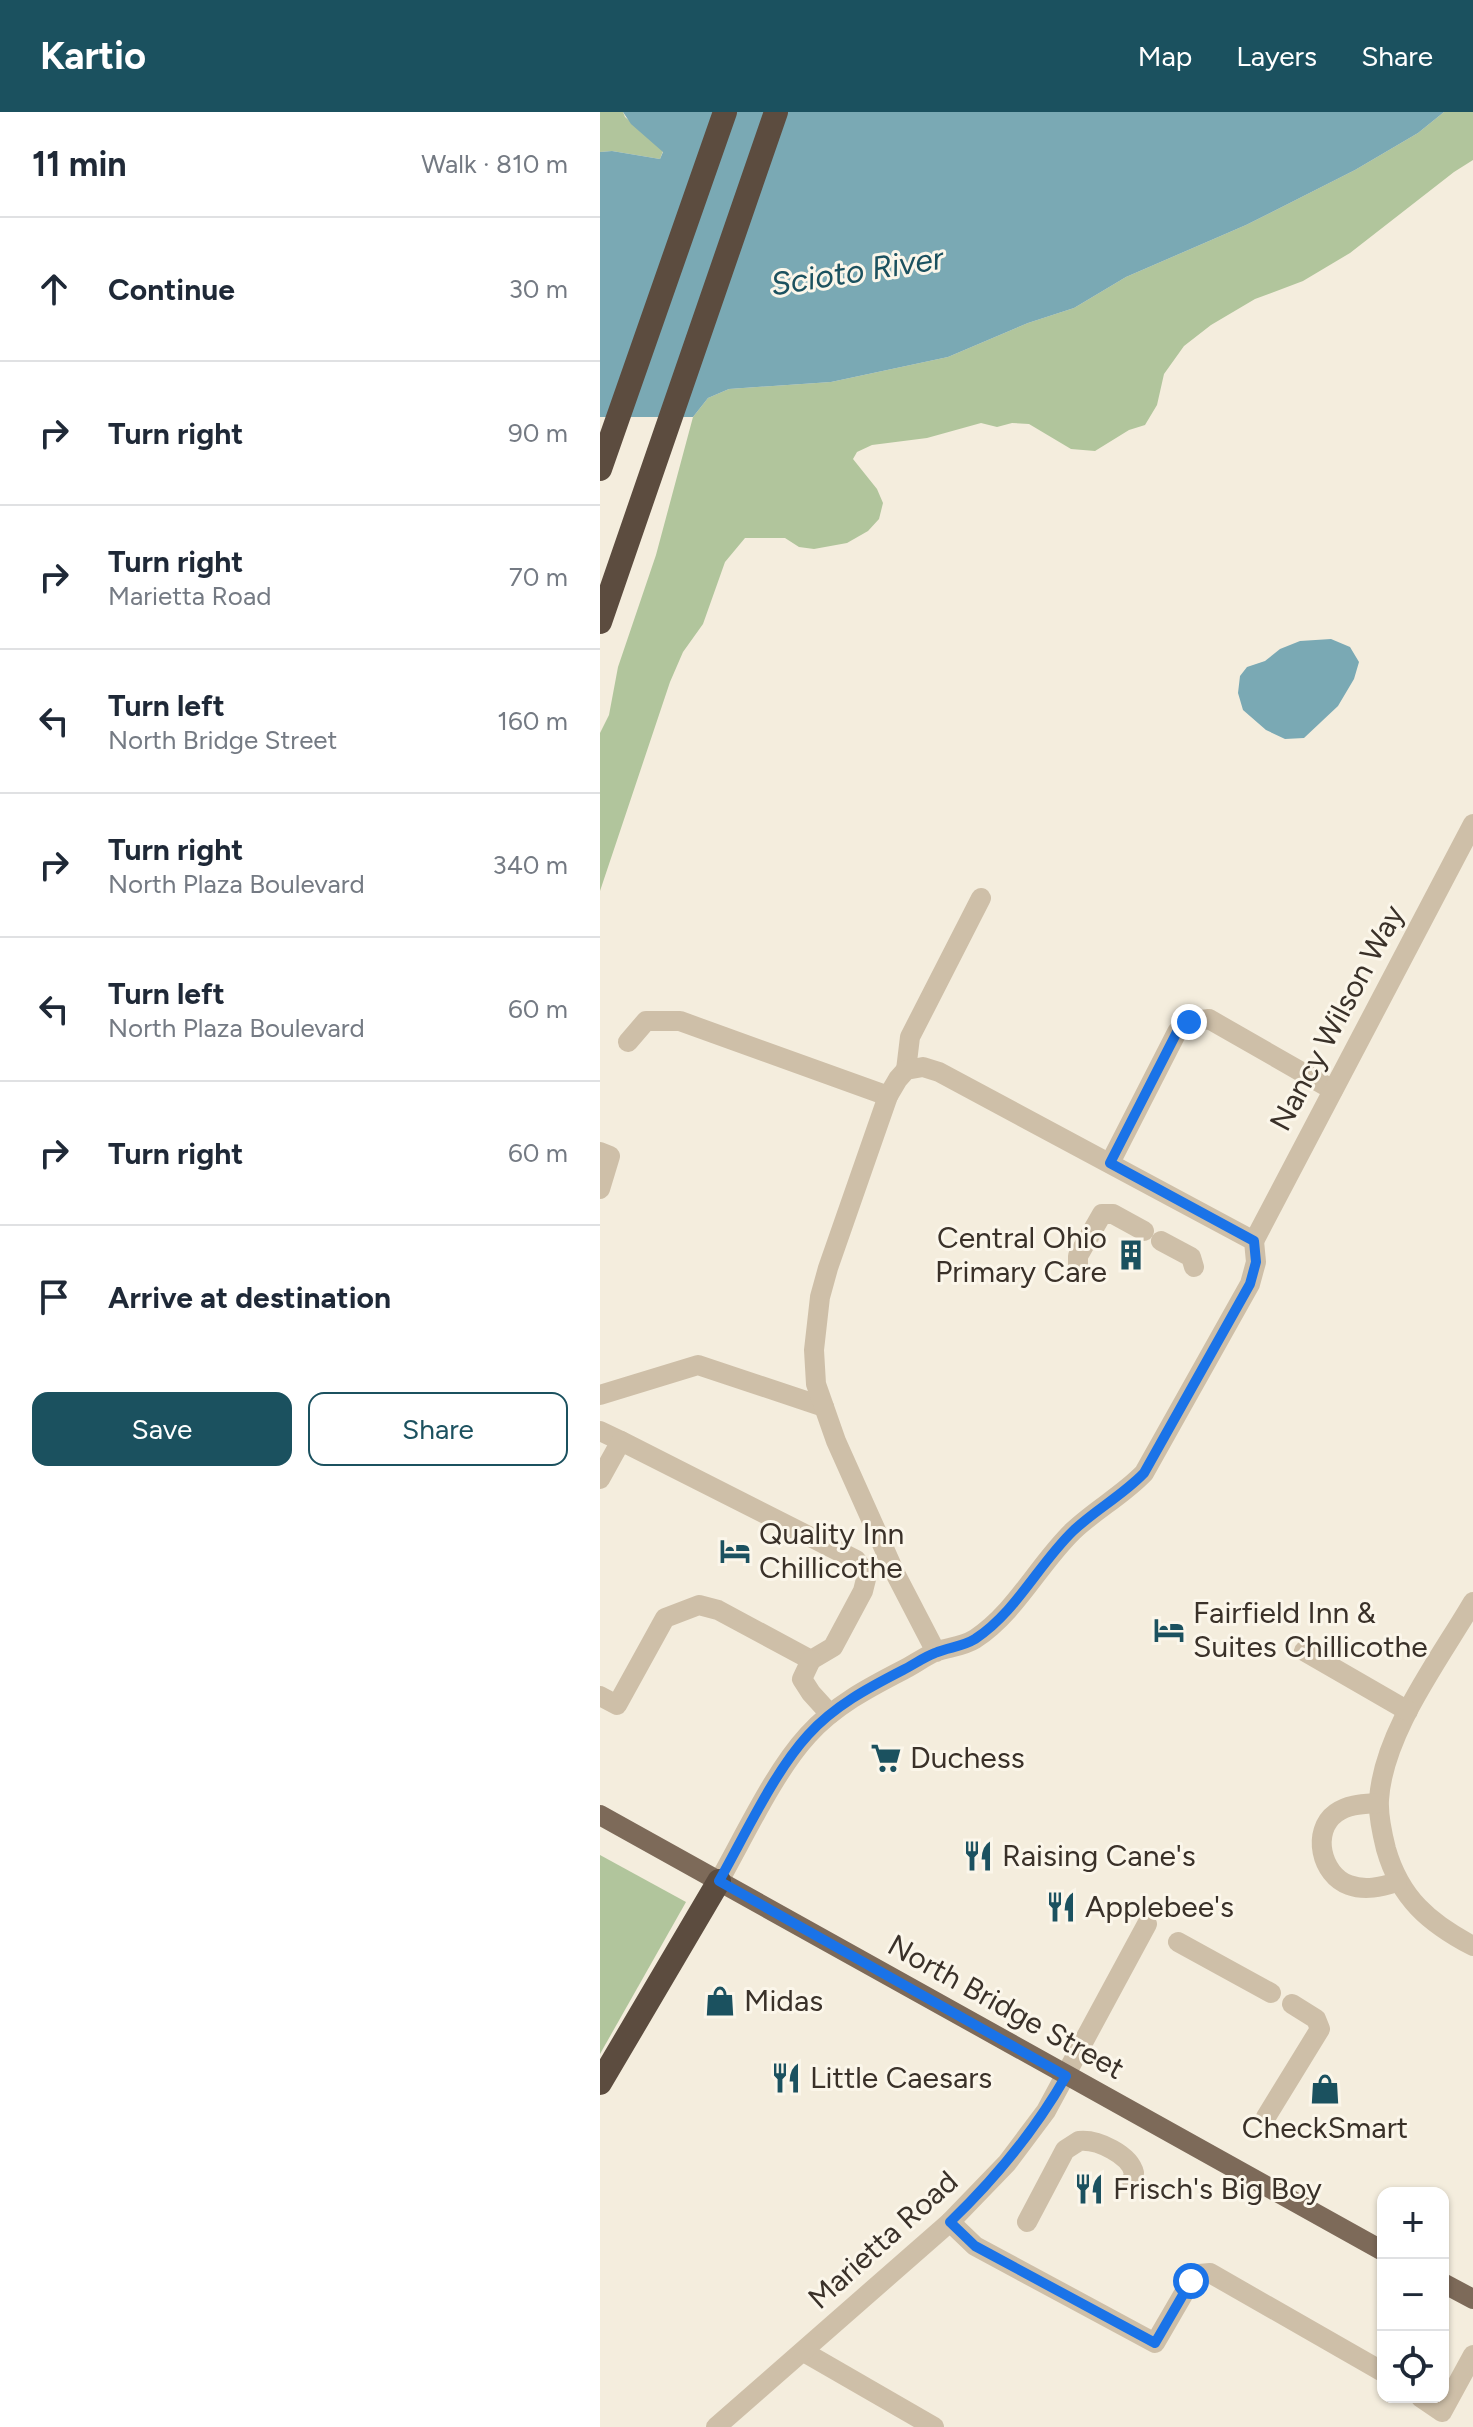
<!DOCTYPE html>
<meta charset="utf-8">
<style>
body{margin:0;font-family:Figtree,sans-serif;background:#f6f6f7;color:#1f2937}
.controls{position:absolute;right:24px;bottom:24px;display:grid;overflow:hidden;border-radius:16px;box-shadow:0 2px 6px #0004}
.controls button{width:72px;height:72px;display:grid;place-items:center;padding:0;border:0;border-bottom:2px solid #e0e1e3;background:#fff;color:#1f2937;font:40px sans-serif}
.stop{position:absolute;width:24px;height:24px;margin:-18px;border:6px solid #1a73e8;border-radius:50%;background:#fff}
.stop.end{background:#1a73e8;border-color:#fff;box-shadow:0 2px 8px #0008}
.list{margin:0;padding:0;list-style:none}
h2{display:flex;justify-content:space-between;align-items:center;height:104px;margin:0;padding:0 32px;font-size:34px}
h2 small{font-size:26px;font-weight:400;color:#747a83}
.list li{display:grid;grid-template-columns:52px 1fr auto;gap:24px;align-items:center;box-sizing:border-box;height:144px;padding:0 32px;border-top:2px solid #e0e1e3}
.list b{display:block;font-size:30px;white-space:nowrap}
.list p{margin:0;font-size:26px;white-space:nowrap;color:#747a83}
.list em{font-size:26px;font-style:normal;color:#747a83}
.actions{display:flex;gap:16px;padding:24px 32px}
.actions a{flex:1;padding:18px 0;border:2px solid #1b515f;border-radius:16px;text-align:center;font-size:28px;color:#1b515f}
.actions .main{background:#1b515f;color:#fff}
.icon{flex:none;width:44px;height:44px;fill:none;stroke:currentColor;stroke-width:2;stroke-linecap:round;stroke-linejoin:round}
.map{position:relative;flex:none;width:873px;height:2315px;overflow:hidden}
header{display:flex;align-items:center;gap:48px;box-sizing:border-box;height:112px;padding:0 40px;background:#1b515f;color:#fff}
header strong{font-size:38px}
nav{display:flex;gap:44px;margin-inline-start:auto;font-size:28px}
main{display:flex}
aside{flex:1;background:#fff}
.map>svg:first-child{display:block}
.green{fill:#b1c59c}
.water{fill:#7aa9b4}
.lines{fill:none;stroke-linecap:round;stroke-linejoin:round}
.minor{stroke:#cebfa8;stroke-width:20}
.major{stroke:#7d6a59;stroke-width:20}
.highway{stroke:#5c4c3f;stroke-width:24}
.route{stroke:#1a73e8;stroke-width:10}
.labels{text-anchor:middle;stroke-width:6;stroke-linejoin:round;paint-order:stroke}
.street-label{font-size:30px;fill:#3a3129;stroke:#fbf6ea}
.poi-label{font-size:30px;fill:#3a3129;stroke:#fbf6ea;text-anchor:start}
.water-label{font-size:32px;font-style:italic;fill:#1b515f;stroke:#fbf6ea}
</style>
<header>
<strong>Kartio</strong>
<nav><a>Map</a><a>Layers</a><a>Share</a></nav>
</header>
<main>
<aside>
<h2>11 min<small>Walk · 810 m</small></h2>
<ul class="list">
<li><svg class="icon" aria-label="ahead" viewBox="0 0 24 24"><path d="M12 20V5M6 11l6-6 6 6"/></svg><div><b>Continue</b></div><em>30 m</em></li>
<li><svg class="icon" aria-label="right" viewBox="0 0 24 24"><path d="M7 20v-9h11M14 6l5 5-5 5"/></svg><div><b>Turn right</b></div><em>90 m</em></li>
<li><svg class="icon" aria-label="right" viewBox="0 0 24 24"><path d="M7 20v-9h11M14 6l5 5-5 5"/></svg><div><b>Turn right</b><p>Marietta Road</p></div><em>70 m</em></li>
<li><svg class="icon" aria-label="left" viewBox="0 0 24 24"><path d="M17 20v-9H6M10 6l-5 5 5 5"/></svg><div><b>Turn left</b><p>North Bridge Street</p></div><em>160 m</em></li>
<li><svg class="icon" aria-label="right" viewBox="0 0 24 24"><path d="M7 20v-9h11M14 6l5 5-5 5"/></svg><div><b>Turn right</b><p>North Plaza Boulevard</p></div><em>340 m</em></li>
<li><svg class="icon" aria-label="left" viewBox="0 0 24 24"><path d="M17 20v-9H6M10 6l-5 5 5 5"/></svg><div><b>Turn left</b><p>North Plaza Boulevard</p></div><em>60 m</em></li>
<li><svg class="icon" aria-label="right" viewBox="0 0 24 24"><path d="M7 20v-9h11M14 6l5 5-5 5"/></svg><div><b>Turn right</b></div><em>60 m</em></li>
<li><svg class="icon" aria-label="arrive" viewBox="0 0 24 24"><path d="M6 21V4h12l-3 4 3 4H6"/></svg><div><b>Arrive at destination</b></div></li>
</ul>
<div class="actions"><a class="main">Save</a><a>Share</a></div>
</aside>
<div class="map">
<svg width="873" height="2315" viewBox="0 0 873 2315">
<rect width="100%" height="100%" fill="#f4eddd"/>
<g class="green">
<polygon points="0,0 23,0 25,5 61,36 63,39 60,47 12,39 0,40"/>
<polygon points="844,0 873,0 873,48 854,60 750,141 703,169 655,187 611,213 584,234 564,262 557,293 545,313 529,318 495,339 471,337 429,312 412,311 397,315 381,311 327,326 272,333 257,340 253,347 277,377 283,391 279,407 268,419 247,431 214,437 199,435 185,426 145,426 125,450 103,512 83,540 70,570 0,779 0,621 9,603 18,555 56,443 93,305 108,286 129,277 231,270 348,245 428,211 474,196 526,165 646,113 755,58 818,21"/>
<polygon points="0,1743 86,1790 0,1942"/>
</g>
<g class="water">
<polygon points="23,0 844,0 818,21 755,58 646,113 526,165 474,196 428,211 348,245 231,270 129,277 108,286 93,305 0,305 0,40 12,39 60,47 63,40 31,12"/>
<polygon points="731,527 750,535 759,550 754,567 738,594 704,626 685,627 666,618 643,598 638,581 640,564 647,555 665,549 680,537 700,529"/>
</g>
<g class="lines">
<g class="minor">
<polyline points="28,930 46,909 80,909 288,984"/>
<polyline points="306,958 310,925 381,786"/>
<polyline points="0,1040 10,1044 0,1077"/>
<polyline points="510,1051 577,920 589,910 609,907 733,978"/>
<polyline points="561,1129 591,1145 594,1155"/>
<polyline points="654,1129 873,712"/>
<polyline points="478,1156 478,1144 502,1102 513,1102 544,1119"/>
<polyline points="0,1283 98,1253 224,1295"/>
<polyline points="0,1319 21,1329"/>
<polyline points="0,1367 21,1329 256,1448 267,1463 263,1479 233,1535 211,1548 118,1498 99,1493 65,1506 17,1593 0,1584"/>
<path d="M873,1490C839,1548 783,1621 779,1688C778,1704 782,1721 786,1737C800,1786 829,1811 873,1834"/>
<polyline points="704,1539 808,1599"/>
<polyline points="211,1548 202,1567 211,1581 230,1602"/>
<path d="M778,1691C764,1692 748,1692 736,1701C711,1719 721,1763 749,1773C765,1779 781,1775 797,1770"/>
<path d="M119,1769C144,1725 174,1660 208,1623C234,1594 268,1576 303,1558C313,1553 324,1545 335,1540C349,1535 362,1535 375,1527C416,1500 438,1453 473,1419C495,1398 523,1383 544,1361L650,1172L656,1150L654,1129L339,960L323,955L306,958L298,967L288,984L228,1156L220,1185L214,1238L216,1272L236,1329L295,1461L336,1540"/>
<polyline points="578,1830 671,1881"/>
<polyline points="666,2005 720,1917 716,1907 692,1892"/>
<polyline points="350,2110 375,2134 555,2231 591,2169 599,2162 610,2161 783,2260"/>
<path d="M427,2110L465,2038L479,2029C498,2027 530,2043 534,2061L532,2069"/>
<polyline points="204,2240 334,2315"/>
<polyline points="820,2285 842,2300 873,2243"/>
<polyline points="116,2315 350,2110 407,2051 446,1999 547,1812"/>
</g>
<g class="major">
<polyline points="0,1703 783,2139"/>
<polyline points="843,2171 873,2187"/>
</g>
<g class="highway">
<polyline points="0,357 125,0"/>
<polyline points="0,510 176,0"/>
<polyline points="0,1971 119,1769"/>
</g>
</g>
<g class="lines">
<path class="route" d="M589,910L577,920L510,1051L654,1129L656,1150L650,1172L544,1361C523,1383 495,1398 473,1419C438,1453 416,1500 375,1527C362,1535 349,1535 335,1541C324,1545 313,1553 303,1558C268,1576 234,1594 208,1623C174,1660 144,1725 119,1769L466,1964C434,2020 396,2066 350,2110L375,2134L555,2231L591,2169"/>
</g>
<defs>
<g id="building-bare" transform="scale(2.4)"><path d="M-4-6H4V6H1V3H-1V6H-4ZM-2.5-4.3h1.7v1.8h-1.7ZM.8-4.3h1.7v1.8H.8ZM-2.5-1h1.7V.8h-1.7ZM.8-1h1.7V.8H.8Z" fill="#1b515f" stroke="#fbf6ea" stroke-width="2.5" paint-order="stroke"/></g>
<g id="hotel-bare" transform="scale(2.4)"><path d="M-6-4.5h1.5V1H6V5H4.5V3h-9V5H-6ZM-4 0a1.8 1.8 0 1 1 3.6 0ZM.5 0V-2.5h3Q6-2.5 6 0Z" fill="#1b515f" stroke="#fbf6ea" stroke-width="2.5" paint-order="stroke"/></g>
<g id="supermarket-bare" transform="scale(2.4)"><path d="M-6-5.5h2.5l.6 2H6L4.5 2H-2.5L-4.4-4H-6ZM-1.5 3.2a1.3 1.3 0 1 0 .1 0ZM3 3.2a1.3 1.3 0 1 0 .1 0Z" fill="#1b515f" stroke="#fbf6ea" stroke-width="2.5" paint-order="stroke"/></g>
<g id="restaurant-bare" transform="scale(2.4)"><path d="M-5-6h1v4h1v-4h1v4h1v-4h1v5L-1.5 .5V6h-2V.5L-5-1ZM5-6V6H3V1.5H1.5Q1.5-4 5-6Z" fill="#1b515f" stroke="#fbf6ea" stroke-width="2.5" paint-order="stroke"/></g>
<g id="shop-bare" transform="scale(2.4)"><path d="M-5-2.5h2.3a2.7 3.5 0 0 1 5.4 0H5L5.5 6h-11ZM-1.5-2.5h3a1.5 2.3 0 0 0-3 0Z" fill="#1b515f" stroke="#fbf6ea" stroke-width="2.5" paint-order="stroke"/></g>
</defs>
<g fill-rule="evenodd">
<use href="#building-bare" x="531" y="1143"/>
<use href="#hotel-bare" x="135" y="1439"/>
<use href="#hotel-bare" x="569" y="1518"/>
<use href="#supermarket-bare" x="286" y="1646"/>
<use href="#restaurant-bare" x="378" y="1744"/>
<use href="#restaurant-bare" x="461" y="1795"/>
<use href="#shop-bare" x="120" y="1889"/>
<use href="#restaurant-bare" x="186" y="1966"/>
<use href="#shop-bare" x="725" y="1977"/>
<use href="#restaurant-bare" x="489" y="2077"/>
</g>
<g class="labels">
<g class="street-label">
<text transform="translate(737 906) rotate(-62)" y="10">Nancy Wilson Way</text>
<text transform="translate(406 1895) rotate(29)" y="10">North Bridge Street</text>
<text transform="translate(283 2128) rotate(-42)" y="10">Marietta Road</text>
</g>
<g class="poi-label">
<text x="507" y="1136" text-anchor="end">Central Ohio<tspan x="507" dy="34">Primary Care</tspan></text>
<text x="159" y="1432">Quality Inn<tspan x="159" dy="34">Chillicothe</tspan></text>
<text x="593" y="1511">Fairfield Inn &amp;<tspan x="593" dy="34">Suites Chillicothe</tspan></text>
<text x="310" y="1656">Duchess</text>
<text x="402" y="1754">Raising Cane's</text>
<text x="485" y="1805">Applebee's</text>
<text x="144" y="1899">Midas</text>
<text x="210" y="1976">Little Caesars</text>
<text x="725" y="2026" text-anchor="middle">CheckSmart</text>
<text x="513" y="2087">Frisch's Big Boy</text>
</g>
<g class="water-label">
<text transform="translate(257 159) rotate(-9)" y="11">Scioto River</text>
</g>
</g>
</svg>
<div class="controls">
<button>+</button>
<button>−</button>
<button><svg class="icon" aria-label="locate" viewBox="0 0 24 24"><circle cx="12" cy="12" r="6"/><path d="M12 2v4M12 18v4M2 12h4M18 12h4"/></svg></button>
</div>
<div class="stop" style="left:591px;top:2169px"></div>
<div class="stop end" style="left:589px;top:910px"></div>
</div>
</main>
